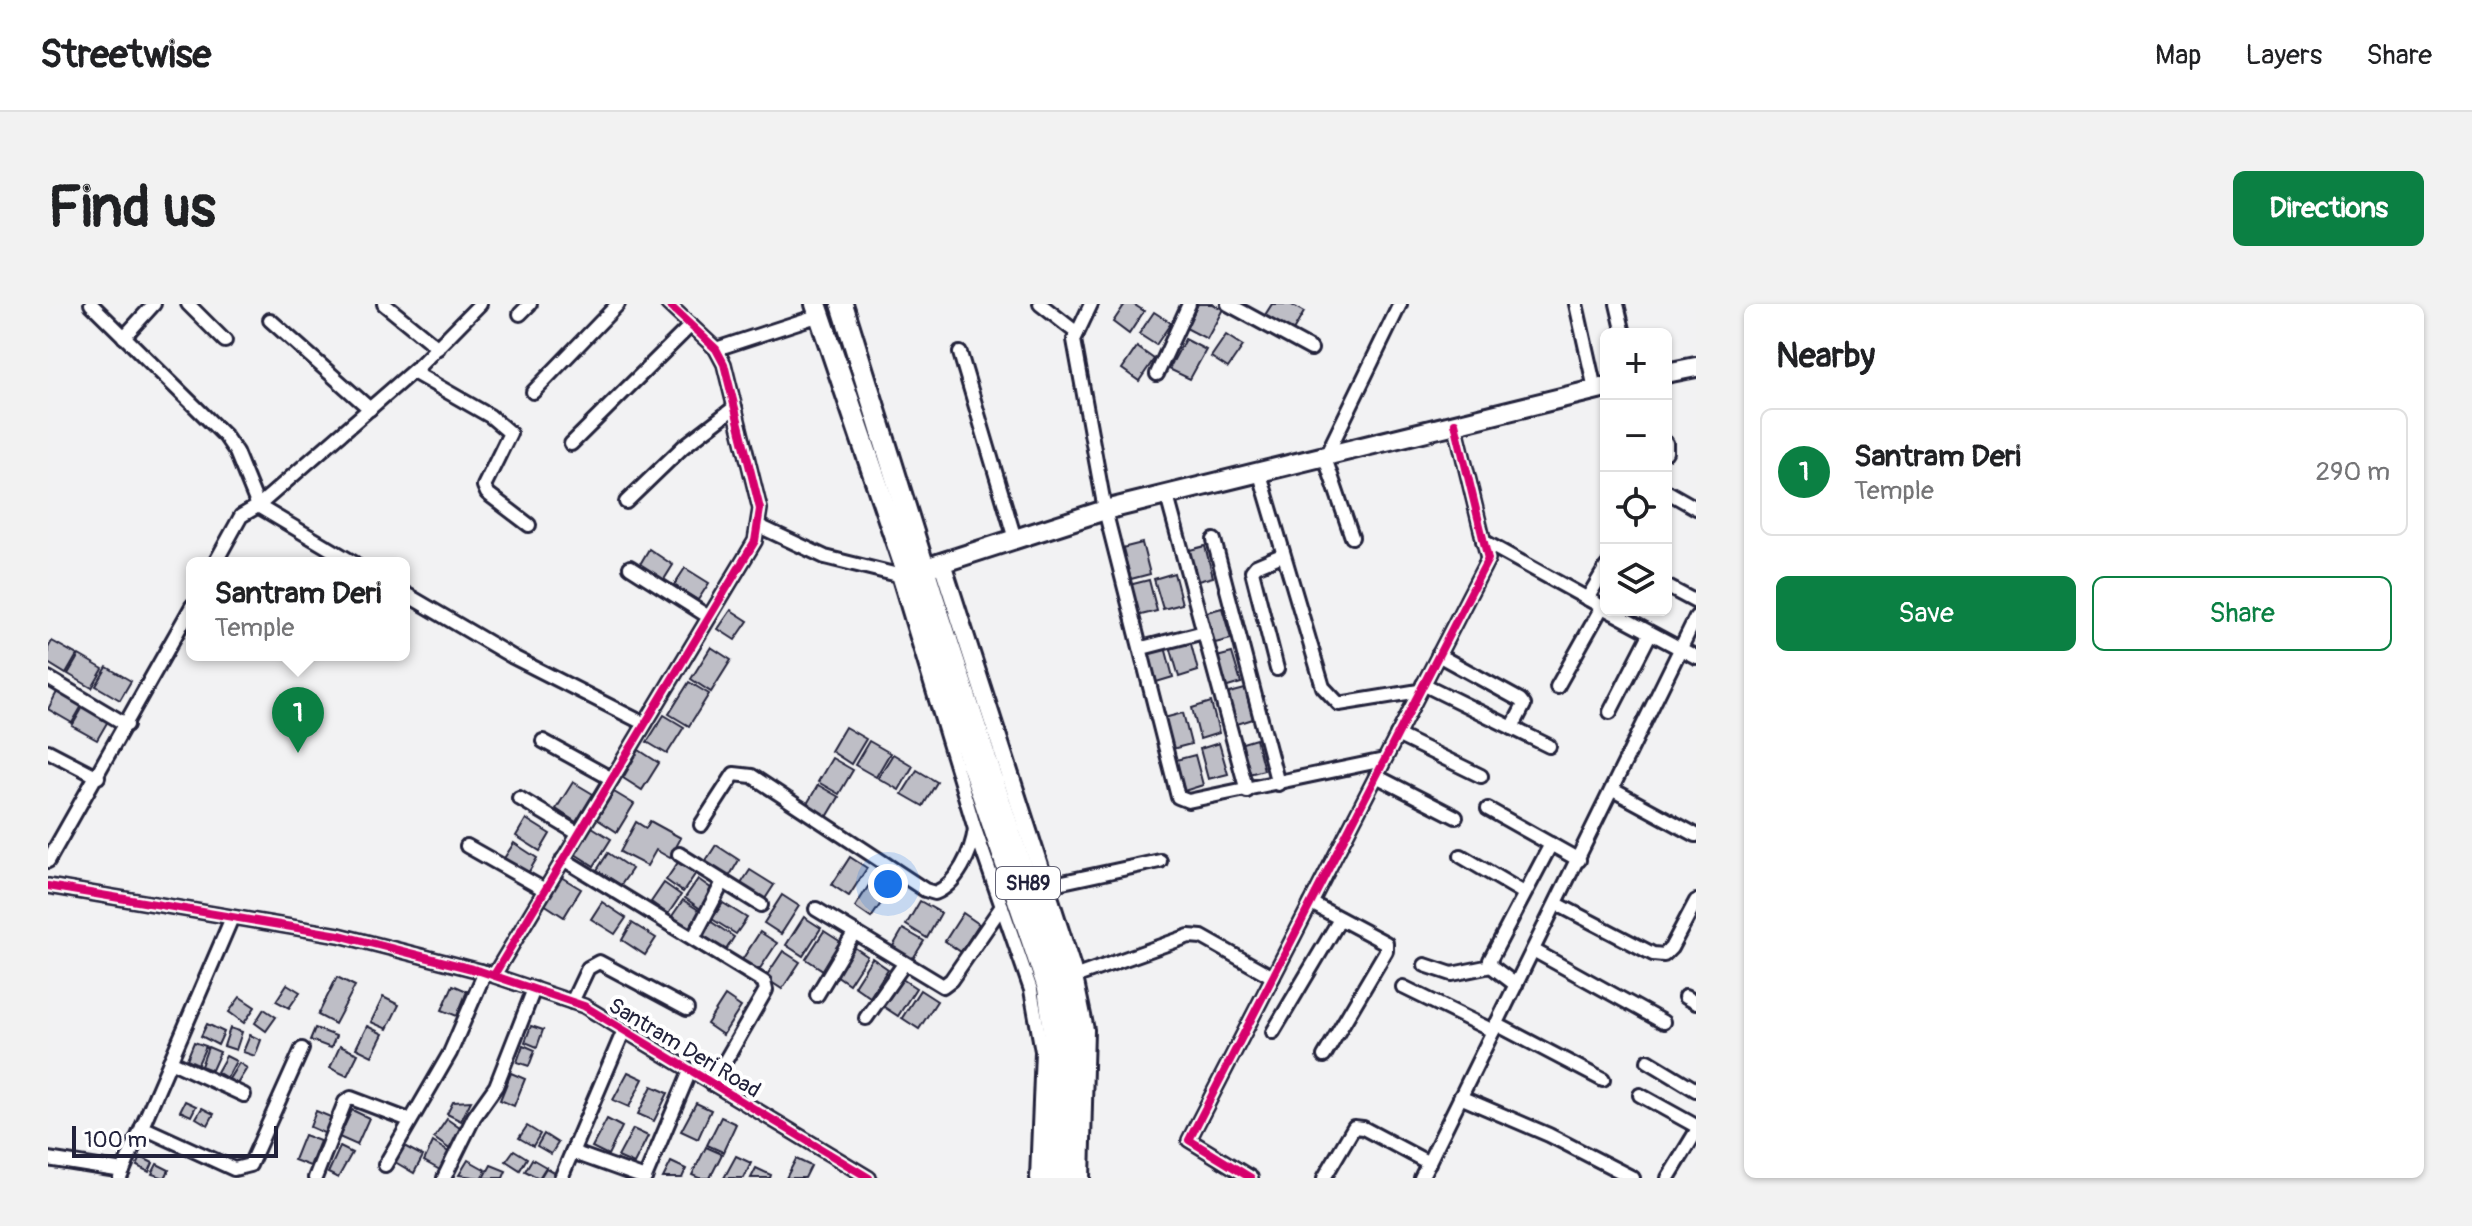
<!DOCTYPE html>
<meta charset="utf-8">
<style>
body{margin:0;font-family:Pangolin,sans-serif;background:#f2f2f2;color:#202124}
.controls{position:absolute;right:24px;top:24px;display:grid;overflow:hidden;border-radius:12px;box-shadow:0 2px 6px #0004}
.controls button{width:72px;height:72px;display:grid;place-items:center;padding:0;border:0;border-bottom:2px solid #e0e0e0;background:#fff;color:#202124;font:40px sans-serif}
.scale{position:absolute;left:24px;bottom:20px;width:206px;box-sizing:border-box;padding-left:8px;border:4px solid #22223b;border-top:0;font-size:22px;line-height:28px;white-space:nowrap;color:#22223b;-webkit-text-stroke:6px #fff;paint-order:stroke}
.you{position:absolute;left:840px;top:580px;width:28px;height:28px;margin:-20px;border:6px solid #fff;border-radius:50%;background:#1a73e8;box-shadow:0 0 0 12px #1a73e833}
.badge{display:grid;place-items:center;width:52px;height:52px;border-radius:50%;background:#0b8043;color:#fff;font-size:26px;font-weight:700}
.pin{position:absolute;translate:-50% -66px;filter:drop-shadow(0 2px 4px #0008)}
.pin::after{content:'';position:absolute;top:42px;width:28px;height:24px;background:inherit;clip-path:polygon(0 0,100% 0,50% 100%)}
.popup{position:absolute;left:138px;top:253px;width:224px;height:104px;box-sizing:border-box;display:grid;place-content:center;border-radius:12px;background:#fff;filter:drop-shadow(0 2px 6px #0005);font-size:26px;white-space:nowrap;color:#757577}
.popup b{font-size:30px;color:#202124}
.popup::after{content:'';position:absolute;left:50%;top:100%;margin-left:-16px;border:16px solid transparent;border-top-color:#fff}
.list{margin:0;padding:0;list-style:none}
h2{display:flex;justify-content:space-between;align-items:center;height:104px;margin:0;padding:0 32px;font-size:34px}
h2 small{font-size:26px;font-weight:400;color:#757577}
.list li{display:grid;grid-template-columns:52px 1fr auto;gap:24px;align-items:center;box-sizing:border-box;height:128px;margin:0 16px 16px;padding:0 16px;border:2px solid #e0e0e0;border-radius:12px}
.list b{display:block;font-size:30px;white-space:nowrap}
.list p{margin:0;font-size:26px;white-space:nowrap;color:#757577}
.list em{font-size:26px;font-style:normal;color:#757577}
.actions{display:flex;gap:16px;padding:24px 32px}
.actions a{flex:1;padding:18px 0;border:2px solid #0b8043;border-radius:12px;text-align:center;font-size:28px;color:#0b8043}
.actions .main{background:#0b8043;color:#fff}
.icon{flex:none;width:44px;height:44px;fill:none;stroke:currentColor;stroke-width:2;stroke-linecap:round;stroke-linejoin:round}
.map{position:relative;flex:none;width:1648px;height:874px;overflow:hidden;border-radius:12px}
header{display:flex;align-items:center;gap:48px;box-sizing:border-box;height:112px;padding:0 40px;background:#fff;border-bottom:2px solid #e0e0e0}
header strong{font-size:38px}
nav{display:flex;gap:44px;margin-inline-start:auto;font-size:28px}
.intro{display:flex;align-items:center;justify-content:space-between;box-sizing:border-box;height:192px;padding:0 48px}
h1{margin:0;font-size:56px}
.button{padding:20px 36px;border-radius:12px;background:#0b8043;color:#fff;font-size:28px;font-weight:700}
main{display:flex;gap:48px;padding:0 48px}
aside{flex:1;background:#fff;border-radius:12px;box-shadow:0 2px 6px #0004}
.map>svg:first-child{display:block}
.building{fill:#bebec6;stroke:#22223b;stroke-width:2}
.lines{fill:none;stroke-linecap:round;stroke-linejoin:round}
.minor-casing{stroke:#22223b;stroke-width:18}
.tertiary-casing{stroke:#22223b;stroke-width:22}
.secondary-casing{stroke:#22223b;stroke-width:24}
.primary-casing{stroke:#22223b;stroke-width:26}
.minor{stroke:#fff;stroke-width:12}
.tertiary{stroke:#fff;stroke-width:16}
.secondary{stroke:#fff;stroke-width:18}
.primary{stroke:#fff;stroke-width:20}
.cycleway-casing{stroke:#fff;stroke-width:13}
.cycleway{stroke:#d6006c;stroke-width:8}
.labels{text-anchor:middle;stroke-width:8;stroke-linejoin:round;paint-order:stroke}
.shield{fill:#fff;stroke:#646476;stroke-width:2}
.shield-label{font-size:20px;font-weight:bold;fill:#22223b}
.street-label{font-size:22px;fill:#22223b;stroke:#fff}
</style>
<header>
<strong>Streetwise</strong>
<nav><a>Map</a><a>Layers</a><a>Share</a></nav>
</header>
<div class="intro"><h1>Find us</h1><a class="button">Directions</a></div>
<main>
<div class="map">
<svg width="1648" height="874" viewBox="0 0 1648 874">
<rect width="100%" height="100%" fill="#f2f2f3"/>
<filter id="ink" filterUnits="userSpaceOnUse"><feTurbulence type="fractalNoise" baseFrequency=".0125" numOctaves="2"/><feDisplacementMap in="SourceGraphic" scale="16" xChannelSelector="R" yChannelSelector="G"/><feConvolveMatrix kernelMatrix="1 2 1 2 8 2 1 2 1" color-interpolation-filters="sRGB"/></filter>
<g filter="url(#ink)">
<g class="building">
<polygon points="1077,0 1085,0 1096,7 1081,30 1065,18"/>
<polygon points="1150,0 1164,0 1175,5 1159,35 1138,24"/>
<polygon points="1224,0 1242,0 1256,8 1245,27 1217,11"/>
<polygon points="1106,8 1123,19 1108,41 1091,30"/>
<polygon points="1178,31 1195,42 1180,64 1163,53"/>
<polygon points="1137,35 1158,46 1142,75 1121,65"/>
<polygon points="1089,43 1106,55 1091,77 1074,65"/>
<polygon points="1094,239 1102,270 1083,275 1074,244"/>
<polygon points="1157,242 1165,273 1146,278 1138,247"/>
<polygon points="601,245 625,261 615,277 591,262"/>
<polygon points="637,264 661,279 650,296 626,281"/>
<polygon points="1126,269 1134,300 1115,305 1106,275"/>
<polygon points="1101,276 1109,307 1089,312 1081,281"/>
<polygon points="1174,304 1183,335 1163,340 1155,309"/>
<polygon points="683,306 700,317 687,336 670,325"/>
<polygon points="1142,336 1150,367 1131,373 1122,342"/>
<polygon points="4,337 29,351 18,370 0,359 0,344"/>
<polygon points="663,343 683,356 663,388 643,375"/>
<polygon points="1117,343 1125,373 1105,379 1097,348"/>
<polygon points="1184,349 1193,379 1173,385 1165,354"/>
<polygon points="31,351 55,365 44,384 20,370"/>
<polygon points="59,363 83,377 72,396 48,382"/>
<polygon points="641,378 661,390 641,422 621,410"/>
<polygon points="1197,385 1205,415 1186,421 1178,390"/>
<polygon points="10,386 35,400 24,419 0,405"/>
<polygon points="1163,398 1171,429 1152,435 1144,404"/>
<polygon points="35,403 60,417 49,436 24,422"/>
<polygon points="1135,409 1143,440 1124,445 1116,414"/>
<polygon points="616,411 636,423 619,450 599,438"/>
<polygon points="797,423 818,435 803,460 783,447"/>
<polygon points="1208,435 1216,466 1197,471 1188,441"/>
<polygon points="821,437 842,449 828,473 807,461"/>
<polygon points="1171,439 1180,470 1160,475 1152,445"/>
<polygon points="591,446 611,459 594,486 575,474"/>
<polygon points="845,450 865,462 851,486 830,474"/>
<polygon points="1147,451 1155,481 1136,487 1128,456"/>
<polygon points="784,454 805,466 791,490 770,478"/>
<polygon points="869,466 889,478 875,502 854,490"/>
<polygon points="525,478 545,490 528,518 508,505"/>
<polygon points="770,481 791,493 776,518 756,505"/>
<polygon points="566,488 586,500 569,528 549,515"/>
<polygon points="478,515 502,530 492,547 468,532"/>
<polygon points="602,517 633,534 622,554 608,546 599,562 572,548 588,518 598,524"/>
<polygon points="544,523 563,535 546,562 527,550"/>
<polygon points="466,539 489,554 479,571 455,556"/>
<polygon points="668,541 691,556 681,573 657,558"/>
<polygon points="560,549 584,565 573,581 549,566"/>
<polygon points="802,553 819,564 801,592 784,581"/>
<polygon points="631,557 648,569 635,588 618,576"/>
<polygon points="702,566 726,581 715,598 691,583"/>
<polygon points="513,573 533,585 516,613 496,600"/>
<polygon points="650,575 667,587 654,606 637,594"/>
<polygon points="825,575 842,586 823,614 807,603"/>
<polygon points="616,579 633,591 620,610 603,598"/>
<polygon points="734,591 751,602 733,630 716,619"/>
<polygon points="635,596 652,607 639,626 622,615"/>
<polygon points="872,597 893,609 879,634 858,621"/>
<polygon points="554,598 578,614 567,630 543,615"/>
<polygon points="675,599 699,614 688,630 664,615"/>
<polygon points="915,609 931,620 913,648 897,637"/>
<polygon points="756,613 773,624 755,652 738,641"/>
<polygon points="662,617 686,633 676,649 652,634"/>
<polygon points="584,619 608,634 597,651 574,636"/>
<polygon points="855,625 876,637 861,661 841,649"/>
<polygon points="776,627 793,638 775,666 758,655"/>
<polygon points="712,628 729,639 711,666 694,656"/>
<polygon points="803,641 819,652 801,680 785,669"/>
<polygon points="735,647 752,658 734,685 717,674"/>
<polygon points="824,654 840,665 822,693 806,682"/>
<polygon points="289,673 307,682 287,720 270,711"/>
<polygon points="851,673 868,684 850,712 833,701"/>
<polygon points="239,680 252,688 241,704 228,697"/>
<polygon points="405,681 419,687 409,712 394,706"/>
<polygon points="872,686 889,697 871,725 854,714"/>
<polygon points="677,692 693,703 675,731 659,720"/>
<polygon points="192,693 207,703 196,719 181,708"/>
<polygon points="335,693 351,701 339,725 323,718"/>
<polygon points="216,705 228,713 218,727 207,719"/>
<polygon points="159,720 176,728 170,741 153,732"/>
<polygon points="319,722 335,730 324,752 308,744"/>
<polygon points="483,722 495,726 489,743 477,738"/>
<polygon points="182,724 194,728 188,746 176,742"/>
<polygon points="267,724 288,732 283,744 262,736"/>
<polygon points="202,731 213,736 207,752 195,748"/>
<polygon points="146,738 158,742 150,760 139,755"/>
<polygon points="475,741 487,746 481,762 469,758"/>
<polygon points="292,742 310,750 299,772 282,764"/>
<polygon points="160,743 172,748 164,766 153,762"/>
<polygon points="178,752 188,757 179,774 169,768"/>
<polygon points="191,759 199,764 189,780 181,775"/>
<polygon points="580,768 595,775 581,803 565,796"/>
<polygon points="463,769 477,775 466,802 452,796"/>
<polygon points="604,782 620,789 606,817 590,810"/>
<polygon points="137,797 148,802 143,812 132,807"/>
<polygon points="423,797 413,817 399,810 405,798"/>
<polygon points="648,799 663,806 650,835 633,827"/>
<polygon points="154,804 166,810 160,821 148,814"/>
<polygon points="304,806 321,814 309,841 291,833"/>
<polygon points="268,807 285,814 278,830 262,823"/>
<polygon points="673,813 688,820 675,848 659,841"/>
<polygon points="399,815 416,827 403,846 386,834"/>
<polygon points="559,815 574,823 560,851 544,843"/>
<polygon points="479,822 492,830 485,842 471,834"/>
<polygon points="585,825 600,832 586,860 570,853"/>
<polygon points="496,830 510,839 503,850 489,842"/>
<polygon points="256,831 272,837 262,862 246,856"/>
<polygon points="385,838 402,849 392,866 376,857"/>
<polygon points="356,842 375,852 366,869 347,858"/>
<polygon points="292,843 304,849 290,874 280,869"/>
<polygon points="658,843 674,850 662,874 651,874 644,871"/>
<polygon points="466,846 479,854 472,866 458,857"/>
<polygon points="688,852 703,859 696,874 676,874"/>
<polygon points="93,853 105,859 101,868 89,862"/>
<polygon points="484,855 498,863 491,874 477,867"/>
<polygon points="748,855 763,862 757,874 738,874"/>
<polygon points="420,856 438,866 433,874 411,871"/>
<polygon points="623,858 638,865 634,874 615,874"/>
<polygon points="109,860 121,866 117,874 104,870"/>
<polygon points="443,861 458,867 455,874 436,874"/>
<polygon points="498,864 512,872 511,874 492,874"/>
<polygon points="708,864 723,871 722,874 703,874"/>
</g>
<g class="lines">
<g class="minor-casing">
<g id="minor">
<polyline points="43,0 177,132 188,148 210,202 306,259"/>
<polyline points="140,0 177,37"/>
<polyline points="336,0 390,44"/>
<polyline points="992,0 1029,29"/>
<polyline points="1043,0 1026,36 1057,206 1130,493 1140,497 1336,456"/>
<polyline points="1180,0 1263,45"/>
<polyline points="1528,0 1547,85"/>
<polyline points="1569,0 1576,30"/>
<polyline points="472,10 482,0"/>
<polyline points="222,16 322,105"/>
<polyline points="76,33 106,0"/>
<polyline points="668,45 772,11"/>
<polyline points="912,49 967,235"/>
<polyline points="365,68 442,112 462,129 436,182 439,189 481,221"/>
<polyline points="1109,70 1141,0"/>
<polyline points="485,88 570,0"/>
<polyline points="1618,139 1618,148"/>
<polyline points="523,140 643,21"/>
<polyline points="1212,170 1275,383 1291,400 1371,387"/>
<polyline points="1618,187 1648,204"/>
<polyline points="1119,192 1199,487"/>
<polyline points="578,198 635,143 687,103"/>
<polyline points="711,222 777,253 850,271"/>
<polyline points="1304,233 1277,154 1352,0"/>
<polyline points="1166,236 1230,480"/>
<polyline points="1435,237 1558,305"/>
<polyline points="167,259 193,212 210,202 373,60 432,0"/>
<polyline points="582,263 661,313"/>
<polyline points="851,274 927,525 983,686 994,747 989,874"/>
<polyline points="1618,282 1648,298"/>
<polyline points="356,289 465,353 597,420"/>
<polyline points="1539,295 1558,263"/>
<polyline points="1560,306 1648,353"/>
<polyline points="1094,344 1156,328"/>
<polyline points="1390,351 1472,396 1476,401 1464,424"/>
<polyline points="1229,365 1204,267 1208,262 1234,251"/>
<polyline points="0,374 79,421"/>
<polyline points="1375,380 1501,442"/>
<polyline points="1509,383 1554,303"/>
<polyline points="1562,408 1602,330"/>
<polyline points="1349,431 1433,472"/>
<polyline points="495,437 564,475"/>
<polyline points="0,447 50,473"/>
<polyline points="1328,472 1408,513"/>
<polyline points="1565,486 1648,531"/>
<polyline points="471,494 531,530"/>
<polyline points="1440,505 1531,556"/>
<path d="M653,521L686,470L704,472L877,586L887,589C909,580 924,548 927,525"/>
<polyline points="419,542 497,586"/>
<polyline points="631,550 713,601"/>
<polyline points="1413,552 1476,589"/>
<polyline points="515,555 716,678 718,686 664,780"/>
<polyline points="0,557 144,302"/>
<polyline points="0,582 291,631 432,667 536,702 821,874"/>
<polyline points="996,582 1112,557"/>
<polyline points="1263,599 1338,639 1338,647 1276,752"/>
<polyline points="1509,600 1605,650 1616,651 1623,644 1648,597"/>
<polyline points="768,605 895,682 903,676 954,602"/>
<polyline points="646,633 675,578"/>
<polyline points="1485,646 1615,718"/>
<polyline points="1377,661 1404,670 1443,662"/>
<polyline points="446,671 707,237 712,205 676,60 668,45 620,0"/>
<polyline points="1026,673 1141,632 1154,633 1225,673"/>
<polyline points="1468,681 1443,662 1442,656 1503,540"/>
<polyline points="1355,683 1445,727"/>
<polyline points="769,691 806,629"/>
<polyline points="1637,693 1648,699"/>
<polyline points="524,698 540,664 551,658 639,705"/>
<polyline points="818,714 856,660"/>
<polyline points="1448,720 1555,776"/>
<polyline points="1225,728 1292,615"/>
<polyline points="122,757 196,791"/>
<polyline points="1600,757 1648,786"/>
<polyline points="1592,791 1648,822"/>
<polyline points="1412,793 1501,831 1585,874"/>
<polyline points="94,823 186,865 202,861 254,745"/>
<polyline points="524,848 597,874"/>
<polyline points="0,855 75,867"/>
<polyline points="337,861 402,749 437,668"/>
<polyline points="72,874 183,616"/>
<polyline points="267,874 297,798 303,794 361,816"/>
<polyline points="396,874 426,813 448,782 486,685"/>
<polyline points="513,874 576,726"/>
<polyline points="597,874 642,767"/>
<polyline points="1203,874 1141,836 1440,255 1407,119"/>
<polyline points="1276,874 1306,823 1315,824 1381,859"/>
<polyline points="1373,874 1648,313"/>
<polyline points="1620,874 1648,828"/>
</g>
</g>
<g class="tertiary-casing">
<polyline id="tertiary" points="894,259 1024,664 1037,726 1033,874"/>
</g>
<g class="secondary-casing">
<g id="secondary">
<polyline points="1618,69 1648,63"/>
<polyline points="862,269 1057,206 1558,83"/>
</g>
</g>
<g class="primary-casing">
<g id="primary">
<polyline points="768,0 1000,684 1009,748 1003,874"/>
<polyline points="794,0 885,293 1021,709 1026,769 1020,874"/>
</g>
</g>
<use href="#minor" class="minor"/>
<use href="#tertiary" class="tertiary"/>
<use href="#secondary" class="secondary"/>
<use href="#primary" class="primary"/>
<g class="cycleway-casing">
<g id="cycleway">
<polyline points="0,582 291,631 432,667 536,702 821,874"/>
<polyline points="446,671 707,237 712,205 676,60 668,45 620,0"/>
<polyline points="1203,874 1141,836 1440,255 1407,119"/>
</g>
</g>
<use href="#cycleway" class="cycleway"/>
</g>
</g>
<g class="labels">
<rect class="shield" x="948" y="563" width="64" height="32" rx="6"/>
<g class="shield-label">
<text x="980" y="586">SH89</text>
</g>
<g class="street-label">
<text transform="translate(637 743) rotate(31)" y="8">Santram Deri Road</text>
</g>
</g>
</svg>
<div class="controls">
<button>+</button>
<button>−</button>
<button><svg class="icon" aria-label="locate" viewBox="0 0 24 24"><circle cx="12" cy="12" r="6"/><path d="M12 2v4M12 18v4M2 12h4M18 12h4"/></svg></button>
<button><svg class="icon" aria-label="layers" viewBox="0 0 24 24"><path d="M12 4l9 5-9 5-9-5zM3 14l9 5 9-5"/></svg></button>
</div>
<div class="scale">100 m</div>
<div class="you"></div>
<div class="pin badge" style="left:250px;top:449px">1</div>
<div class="popup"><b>Santram Deri</b>Temple</div>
</div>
<aside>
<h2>Nearby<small></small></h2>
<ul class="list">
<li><span class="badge">1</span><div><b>Santram Deri</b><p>Temple</p></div><em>290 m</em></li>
</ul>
<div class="actions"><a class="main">Save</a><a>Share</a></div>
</aside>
</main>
